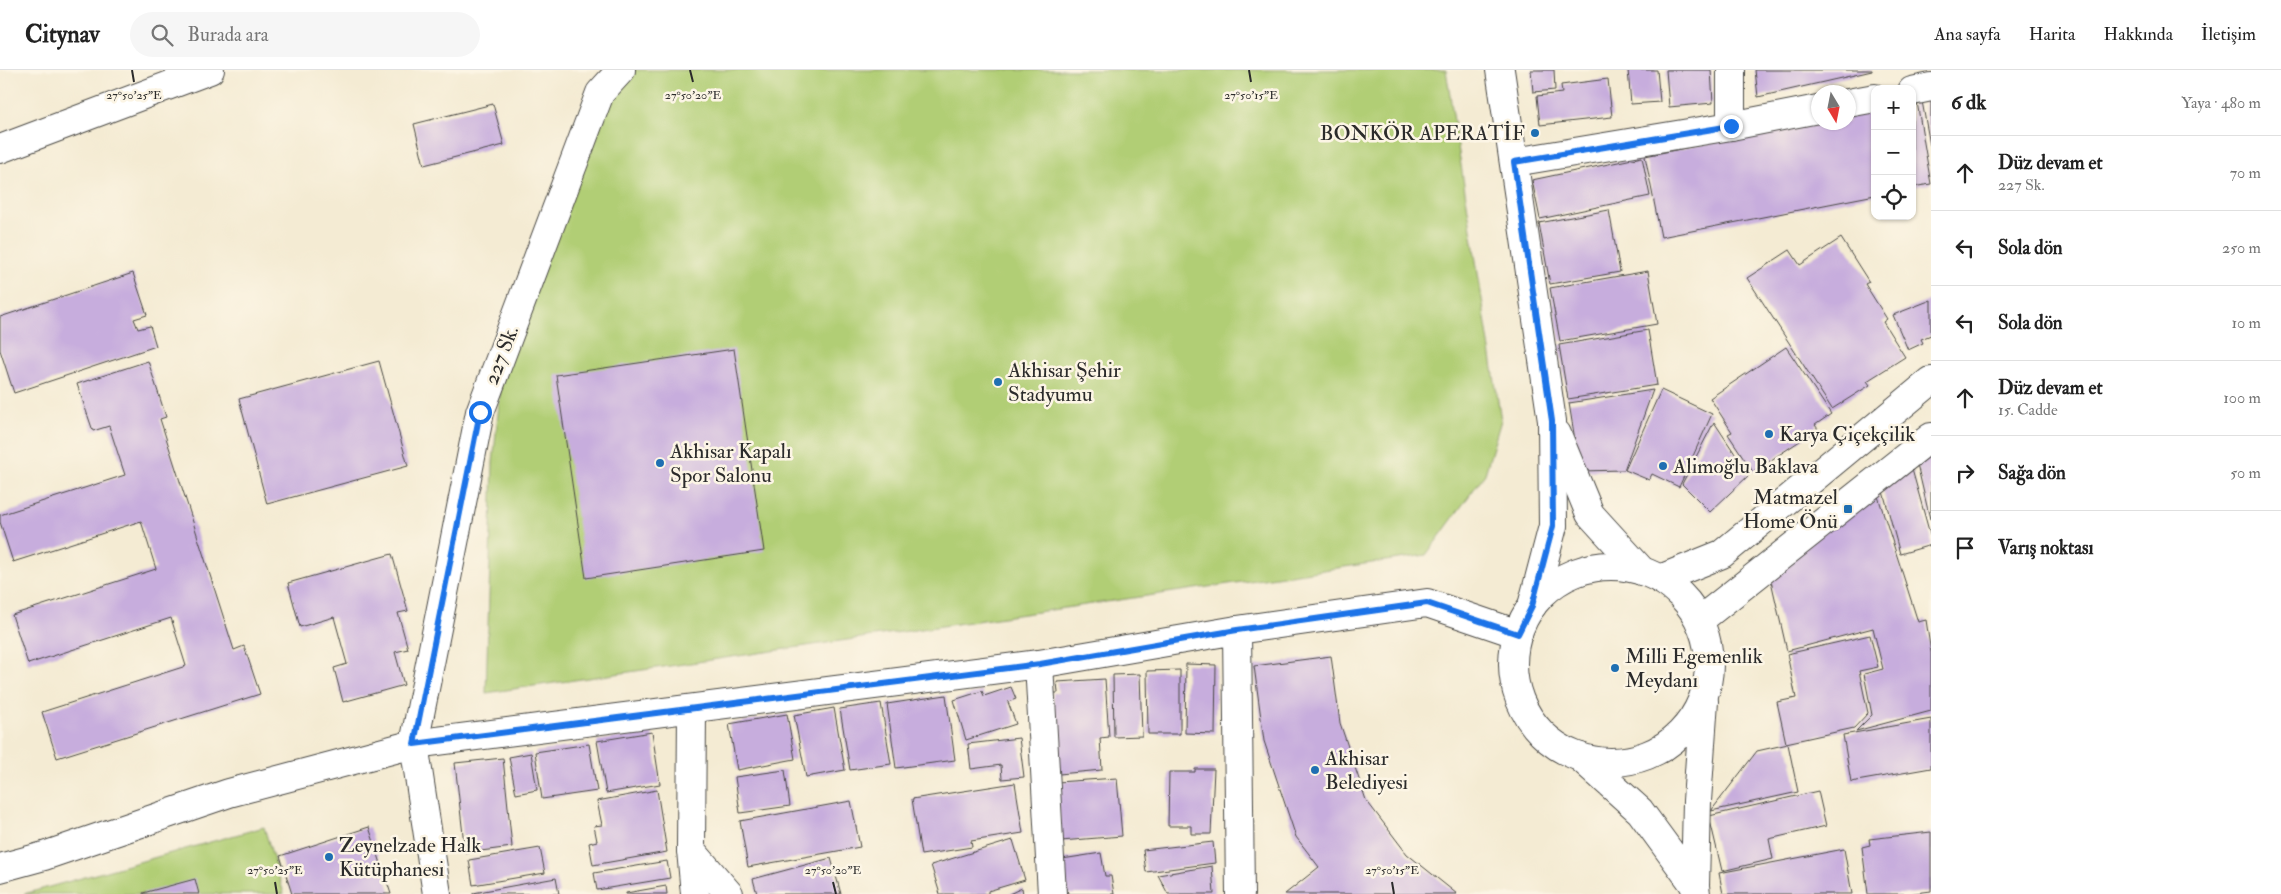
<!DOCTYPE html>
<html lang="tr">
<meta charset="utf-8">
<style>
body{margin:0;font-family:"IM FELL Double Pica",serif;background:#f6f6f6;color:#222}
.controls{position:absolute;right:15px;top:15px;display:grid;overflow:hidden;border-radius:10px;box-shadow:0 1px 4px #0004}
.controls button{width:45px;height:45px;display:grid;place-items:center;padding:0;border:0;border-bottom:1px solid #e0e0e0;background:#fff;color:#222;font:25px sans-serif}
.compass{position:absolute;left:1811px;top:15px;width:45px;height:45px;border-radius:50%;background:#fff;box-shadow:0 1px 4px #0004;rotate:170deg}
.stop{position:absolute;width:15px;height:15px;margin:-11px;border:4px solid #1a73e8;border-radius:50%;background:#fff}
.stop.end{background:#1a73e8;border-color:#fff;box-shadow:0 1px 5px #0008}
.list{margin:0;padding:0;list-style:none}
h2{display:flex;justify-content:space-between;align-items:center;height:65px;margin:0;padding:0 20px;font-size:21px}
h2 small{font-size:16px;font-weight:400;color:#767676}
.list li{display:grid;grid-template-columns:32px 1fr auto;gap:15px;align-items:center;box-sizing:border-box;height:75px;padding:0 20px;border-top:1px solid #e0e0e0}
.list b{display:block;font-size:19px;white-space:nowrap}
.list p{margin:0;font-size:16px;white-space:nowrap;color:#767676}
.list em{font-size:16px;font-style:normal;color:#767676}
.icon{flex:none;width:28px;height:28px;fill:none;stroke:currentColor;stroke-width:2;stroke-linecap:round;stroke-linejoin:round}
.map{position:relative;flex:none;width:1931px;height:824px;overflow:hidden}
header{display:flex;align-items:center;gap:30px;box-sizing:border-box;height:70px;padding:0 25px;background:#fff;border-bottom:1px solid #e0e0e0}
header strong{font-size:24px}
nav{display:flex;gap:28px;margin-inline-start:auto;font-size:18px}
.search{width:350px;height:45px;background:#f6f6f6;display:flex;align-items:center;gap:12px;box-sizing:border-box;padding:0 18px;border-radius:28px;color:#767676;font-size:19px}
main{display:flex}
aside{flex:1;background:#fff}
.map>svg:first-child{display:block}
.green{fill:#b1ce75;stroke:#6e7c50}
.building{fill:#c7addd}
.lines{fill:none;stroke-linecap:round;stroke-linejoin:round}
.street-casing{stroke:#494844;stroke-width:30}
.secondary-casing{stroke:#494844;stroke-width:30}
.street{stroke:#fff;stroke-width:28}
.secondary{stroke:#fff;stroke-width:28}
.route{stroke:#1a73e8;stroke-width:6}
.ticks{fill:none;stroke:#2b2b2b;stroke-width:2}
.poi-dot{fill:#1f6fb2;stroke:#fcf5e5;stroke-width:2}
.labels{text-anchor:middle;stroke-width:5;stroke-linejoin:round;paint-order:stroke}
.poi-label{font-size:21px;fill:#2b2b2b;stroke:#fcf5e5;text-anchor:start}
.street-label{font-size:21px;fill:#2b2b2b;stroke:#fcf5e5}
.ticks-label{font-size:12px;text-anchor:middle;fill:#2b2b2b;stroke:#fcf5e5;stroke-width:5;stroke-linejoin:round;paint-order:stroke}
</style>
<header>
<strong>Citynav</strong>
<div class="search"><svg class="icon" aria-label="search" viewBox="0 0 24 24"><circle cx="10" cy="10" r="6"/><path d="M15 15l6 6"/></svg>Burada ara</div>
<nav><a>Ana sayfa</a><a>Harita</a><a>Hakkında</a><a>İletişim</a></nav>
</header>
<main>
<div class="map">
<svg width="1931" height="824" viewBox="0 0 1931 824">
<rect width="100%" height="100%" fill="#fcf5e5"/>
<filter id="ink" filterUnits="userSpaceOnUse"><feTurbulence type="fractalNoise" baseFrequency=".02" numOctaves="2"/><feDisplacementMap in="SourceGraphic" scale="10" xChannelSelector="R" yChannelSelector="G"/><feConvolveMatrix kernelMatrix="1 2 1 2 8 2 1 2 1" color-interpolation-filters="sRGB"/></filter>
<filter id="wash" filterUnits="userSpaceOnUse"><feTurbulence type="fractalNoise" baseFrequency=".0096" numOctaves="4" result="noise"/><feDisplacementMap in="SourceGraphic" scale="20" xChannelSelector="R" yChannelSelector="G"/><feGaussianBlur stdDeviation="1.12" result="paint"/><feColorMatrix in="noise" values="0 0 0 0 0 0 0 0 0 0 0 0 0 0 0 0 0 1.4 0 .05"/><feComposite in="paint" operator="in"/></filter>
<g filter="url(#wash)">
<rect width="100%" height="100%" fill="#f4ebd3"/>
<g class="green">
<polygon points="631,0 1446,0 1501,350 1485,404 1426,485 486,623 493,393 505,274 609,27"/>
<polygon points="264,757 284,824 24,824"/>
</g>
<g id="blocks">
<g class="building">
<polygon points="1531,0 1554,0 1555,20 1533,22"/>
<polygon points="1628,0 1657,0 1660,32 1631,34"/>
<polygon points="1666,0 1711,0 1713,33 1669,37"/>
<polygon points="1755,0 1872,0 1872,1 1758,27"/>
<polygon points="1608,9 1612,47 1540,55 1537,26 1562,23 1561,15"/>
<polygon points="1931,29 1931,75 1930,75 1922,31"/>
<polygon points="1917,32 1931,114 1912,117 1912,33"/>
<polygon points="493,34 504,75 424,95 414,54"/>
<polygon points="1875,40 1875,125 1661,167 1645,86 1818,52 1848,52 1848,46"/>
<polygon points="1642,87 1650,126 1540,149 1532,110"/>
<polygon points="1609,140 1620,202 1550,214 1539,153"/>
<polygon points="1841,168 1869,212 1865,214 1887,249 1883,252 1905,287 1867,311 1870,315 1832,339 1747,208 1790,180 1800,195"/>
<polygon points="1648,201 1657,254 1560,271 1550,218"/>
<polygon points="133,203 147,245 134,249 138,259 150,256 156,276 14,323 0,280 0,247"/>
<polygon points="1931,230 1931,265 1921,269 1923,273 1908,280 1893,245"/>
<polygon points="1648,260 1657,315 1568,329 1559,275"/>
<polygon points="1786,277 1831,344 1815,355 1818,359 1753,402 1728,364 1732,362 1710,328"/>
<polygon points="734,279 764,481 586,508 556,305"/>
<polygon points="148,291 166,347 160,349 234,580 244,576 260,624 57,688 42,642 186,596 171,548 28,594 12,545 156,499 141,451 13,492 0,452 0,445 125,405 109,356 93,361 77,314"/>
<polygon points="379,291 408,396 267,434 239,329"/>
<polygon points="1653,320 1624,400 1580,401 1569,333"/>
<polygon points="1661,320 1712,344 1679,417 1652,404 1649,410 1625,400"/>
<polygon points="1714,352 1749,405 1710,442 1682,414"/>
<polygon points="1931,373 1931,449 1930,449 1914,381"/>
<polygon points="1910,392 1931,468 1931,475 1900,484 1881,414"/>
<polygon points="1877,423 1918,552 1926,550 1931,583 1931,641 1856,661 1872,645 1864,604 1883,599 1873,558 1787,581 1769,502"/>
<polygon points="392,484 408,541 398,543 408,579 395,582 404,615 343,632 334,598 347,594 334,547 300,557 288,513"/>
<polygon points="1870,565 1878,597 1859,601 1868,643 1854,658 1786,673 1777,632 1796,628 1787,584"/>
<polygon points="1331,586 1340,653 1366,730 1407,784 1457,824 1285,824 1319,797 1296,767 1264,671 1254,596"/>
<polygon points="1186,594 1216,595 1215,664 1185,663"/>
<polygon points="1180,600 1180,664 1148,664 1147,601"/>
<polygon points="1140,604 1142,666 1114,667 1113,605"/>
<polygon points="1105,609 1109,667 1100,668 1102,700 1059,704 1053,623 1058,623 1057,612"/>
<polygon points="1011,617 1016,629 1008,632 1016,654 966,670 954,630 982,621 984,626"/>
<polygon points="946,625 955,690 896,698 887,634"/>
<polygon points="881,633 891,694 850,700 840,639"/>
<polygon points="834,638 845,700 806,707 794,645"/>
<polygon points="787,644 795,689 737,700 729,654"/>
<polygon points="1931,649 1931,698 1851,712 1843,665"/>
<polygon points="652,662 660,714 606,723 597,671"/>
<polygon points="1019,668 1024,707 1002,709 1001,695 971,699 968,674"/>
<polygon points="589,674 597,721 542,729 535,682"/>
<polygon points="1788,674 1798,722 1711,741 1757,681"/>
<polygon points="531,683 537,720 516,724 509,687"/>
<polygon points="503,688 512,777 465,783 455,693"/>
<polygon points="1195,699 1214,699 1211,764 1191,764 1191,756 1168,756 1169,702 1195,702"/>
<polygon points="785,700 790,736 740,743 735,707"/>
<polygon points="1117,708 1122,766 1061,771 1057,712"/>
<polygon points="1015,713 1023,763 971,771 972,777 921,785 912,729"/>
<polygon points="657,720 667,782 593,795 589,773 597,771 594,756 602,755 597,731"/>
<polygon points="1818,721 1826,756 1769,769 1773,789 1722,801 1709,746"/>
<polygon points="851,731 860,777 748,797 740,751"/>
<polygon points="369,757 391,824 292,824 280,786"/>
<polygon points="1931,762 1931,821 1908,824 1868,824 1862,777 1870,775 1869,769"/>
<polygon points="1013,770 1025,810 988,821 988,824 940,824 931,795"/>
<polygon points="1213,772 1215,793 1146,802 1143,780"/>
<polygon points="540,778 545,803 473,815 469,790"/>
<polygon points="1844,779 1852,824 1723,824 1719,803"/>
<polygon points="1101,783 1105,806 1111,806 1114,824 1068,824 1062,789"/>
<polygon points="831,788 841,824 757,824 753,809"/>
<polygon points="667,791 670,808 597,820 594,803"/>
<polygon points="1212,796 1214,824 1168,824 1158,805"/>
<polygon points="556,808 559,824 473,824 473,823"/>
<polygon points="195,809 199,824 143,824 143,823"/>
<polygon points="666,816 667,824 626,824 626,823"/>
<polygon points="1022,818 1023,824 1009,824"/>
</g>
</g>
</g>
<g filter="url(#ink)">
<use href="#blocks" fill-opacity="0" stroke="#494844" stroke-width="1"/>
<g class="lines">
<g class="street-casing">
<g id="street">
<polyline points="1912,21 1931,17"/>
<polyline points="1848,33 1875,28"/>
<polyline points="1731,56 1731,0"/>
<polyline points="0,79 210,0"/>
<polyline points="1514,92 1731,56 1818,39"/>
<polyline points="1237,560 1240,824"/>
<polyline points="1039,594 1052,824"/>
<polyline points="692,639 691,780 695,824"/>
<polyline points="691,780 729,824"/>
<polyline points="437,824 414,674 480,342 600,23 621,0"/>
</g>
</g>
<g class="secondary-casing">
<g id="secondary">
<polyline points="1500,0 1552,351 1553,456 1532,536"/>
<polyline points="1557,364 1590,444 1642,501"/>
<circle cx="1611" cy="594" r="98"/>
<polyline points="1660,509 1722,484 1931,311"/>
<polyline points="1700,550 1931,367"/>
<polyline points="1580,687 1640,741 1695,816"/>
<polyline points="0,798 44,786 229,723 414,674 1039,594 1237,560 1427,533 1518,564"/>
<polyline points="1696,824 1695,816 1697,731 1704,631"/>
</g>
</g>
<use href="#street" class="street"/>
<use href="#secondary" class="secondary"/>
</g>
</g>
<g class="lines" filter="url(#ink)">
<polyline class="route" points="480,342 414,674 1040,594 1237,560 1427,533 1518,564 1532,536 1553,456 1552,351 1514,92 1731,56"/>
</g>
<path class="ticks" d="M132,0L134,12M690,0L693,12M1249,0L1251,12M275,812L277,824M833,812L836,824M1392,812L1394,824"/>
<g class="poi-dot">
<circle cx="1535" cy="63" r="5"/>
<circle cx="998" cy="312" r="5"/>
<circle cx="1769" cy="364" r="5"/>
<circle cx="660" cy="393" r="5"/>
<circle cx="1663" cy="396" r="5"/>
<rect x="1843" y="434" width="10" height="10" rx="2.5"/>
<circle cx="1615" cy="598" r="5"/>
<circle cx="1315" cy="700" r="5"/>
<circle cx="329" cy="787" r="5"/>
</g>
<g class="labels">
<g class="poi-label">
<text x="1525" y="70" text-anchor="end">BONKÖR APERATİF</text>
<text x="1008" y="307">Akhisar Şehir<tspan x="1008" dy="24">Stadyumu</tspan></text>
<text x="1779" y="371">Karya Çiçekçilik</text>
<text x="670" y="388">Akhisar Kapalı<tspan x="670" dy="24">Spor Salonu</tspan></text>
<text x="1673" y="403">Alimoğlu Baklava</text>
<text x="1838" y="434" text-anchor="end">Matmazel<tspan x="1838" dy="24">Home Önü</tspan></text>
<text x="1625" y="593">Milli Egemenlik<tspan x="1625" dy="24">Meydanı</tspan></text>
<text x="1325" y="695">Akhisar<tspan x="1325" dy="24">Belediyesi</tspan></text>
<text x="339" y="782">Zeynelzade Halk<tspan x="339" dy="24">Kütüphanesi</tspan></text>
</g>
<g class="street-label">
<text transform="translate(501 285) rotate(-69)" y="7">227 Sk.</text>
</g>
</g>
<g class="ticks-label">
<text x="134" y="29">27°50'25"E</text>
<text x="693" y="29">27°50'20"E</text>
<text x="1251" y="29">27°50'15"E</text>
<text x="275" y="804">27°50'25"E</text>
<text x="833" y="804">27°50'20"E</text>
<text x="1392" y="804">27°50'15"E</text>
</g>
</svg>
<div class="controls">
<button>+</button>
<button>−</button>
<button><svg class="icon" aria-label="locate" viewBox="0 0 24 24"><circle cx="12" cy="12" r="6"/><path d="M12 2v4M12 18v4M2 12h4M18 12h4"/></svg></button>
</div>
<svg class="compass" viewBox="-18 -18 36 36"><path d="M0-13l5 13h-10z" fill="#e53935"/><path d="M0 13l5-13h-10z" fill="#767676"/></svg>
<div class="stop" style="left:480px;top:342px"></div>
<div class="stop end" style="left:1731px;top:56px"></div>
</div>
<aside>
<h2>6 dk<small>Yaya · 480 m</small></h2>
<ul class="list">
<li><svg class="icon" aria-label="ahead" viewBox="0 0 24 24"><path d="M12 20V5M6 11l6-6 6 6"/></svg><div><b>Düz devam et</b><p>227 Sk.</p></div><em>70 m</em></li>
<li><svg class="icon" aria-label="left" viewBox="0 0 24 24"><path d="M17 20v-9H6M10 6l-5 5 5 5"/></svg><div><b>Sola dön</b></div><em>250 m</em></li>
<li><svg class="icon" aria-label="left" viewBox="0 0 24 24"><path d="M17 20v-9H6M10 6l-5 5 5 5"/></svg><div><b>Sola dön</b></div><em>10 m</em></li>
<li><svg class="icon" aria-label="ahead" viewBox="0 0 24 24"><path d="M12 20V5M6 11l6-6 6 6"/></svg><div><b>Düz devam et</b><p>15. Cadde</p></div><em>100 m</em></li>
<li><svg class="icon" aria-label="right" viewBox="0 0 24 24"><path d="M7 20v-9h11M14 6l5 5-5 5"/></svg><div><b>Sağa dön</b></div><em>50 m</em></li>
<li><svg class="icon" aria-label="arrive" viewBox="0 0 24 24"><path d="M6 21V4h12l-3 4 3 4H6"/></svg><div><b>Varış noktası</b></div></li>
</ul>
</aside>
</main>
